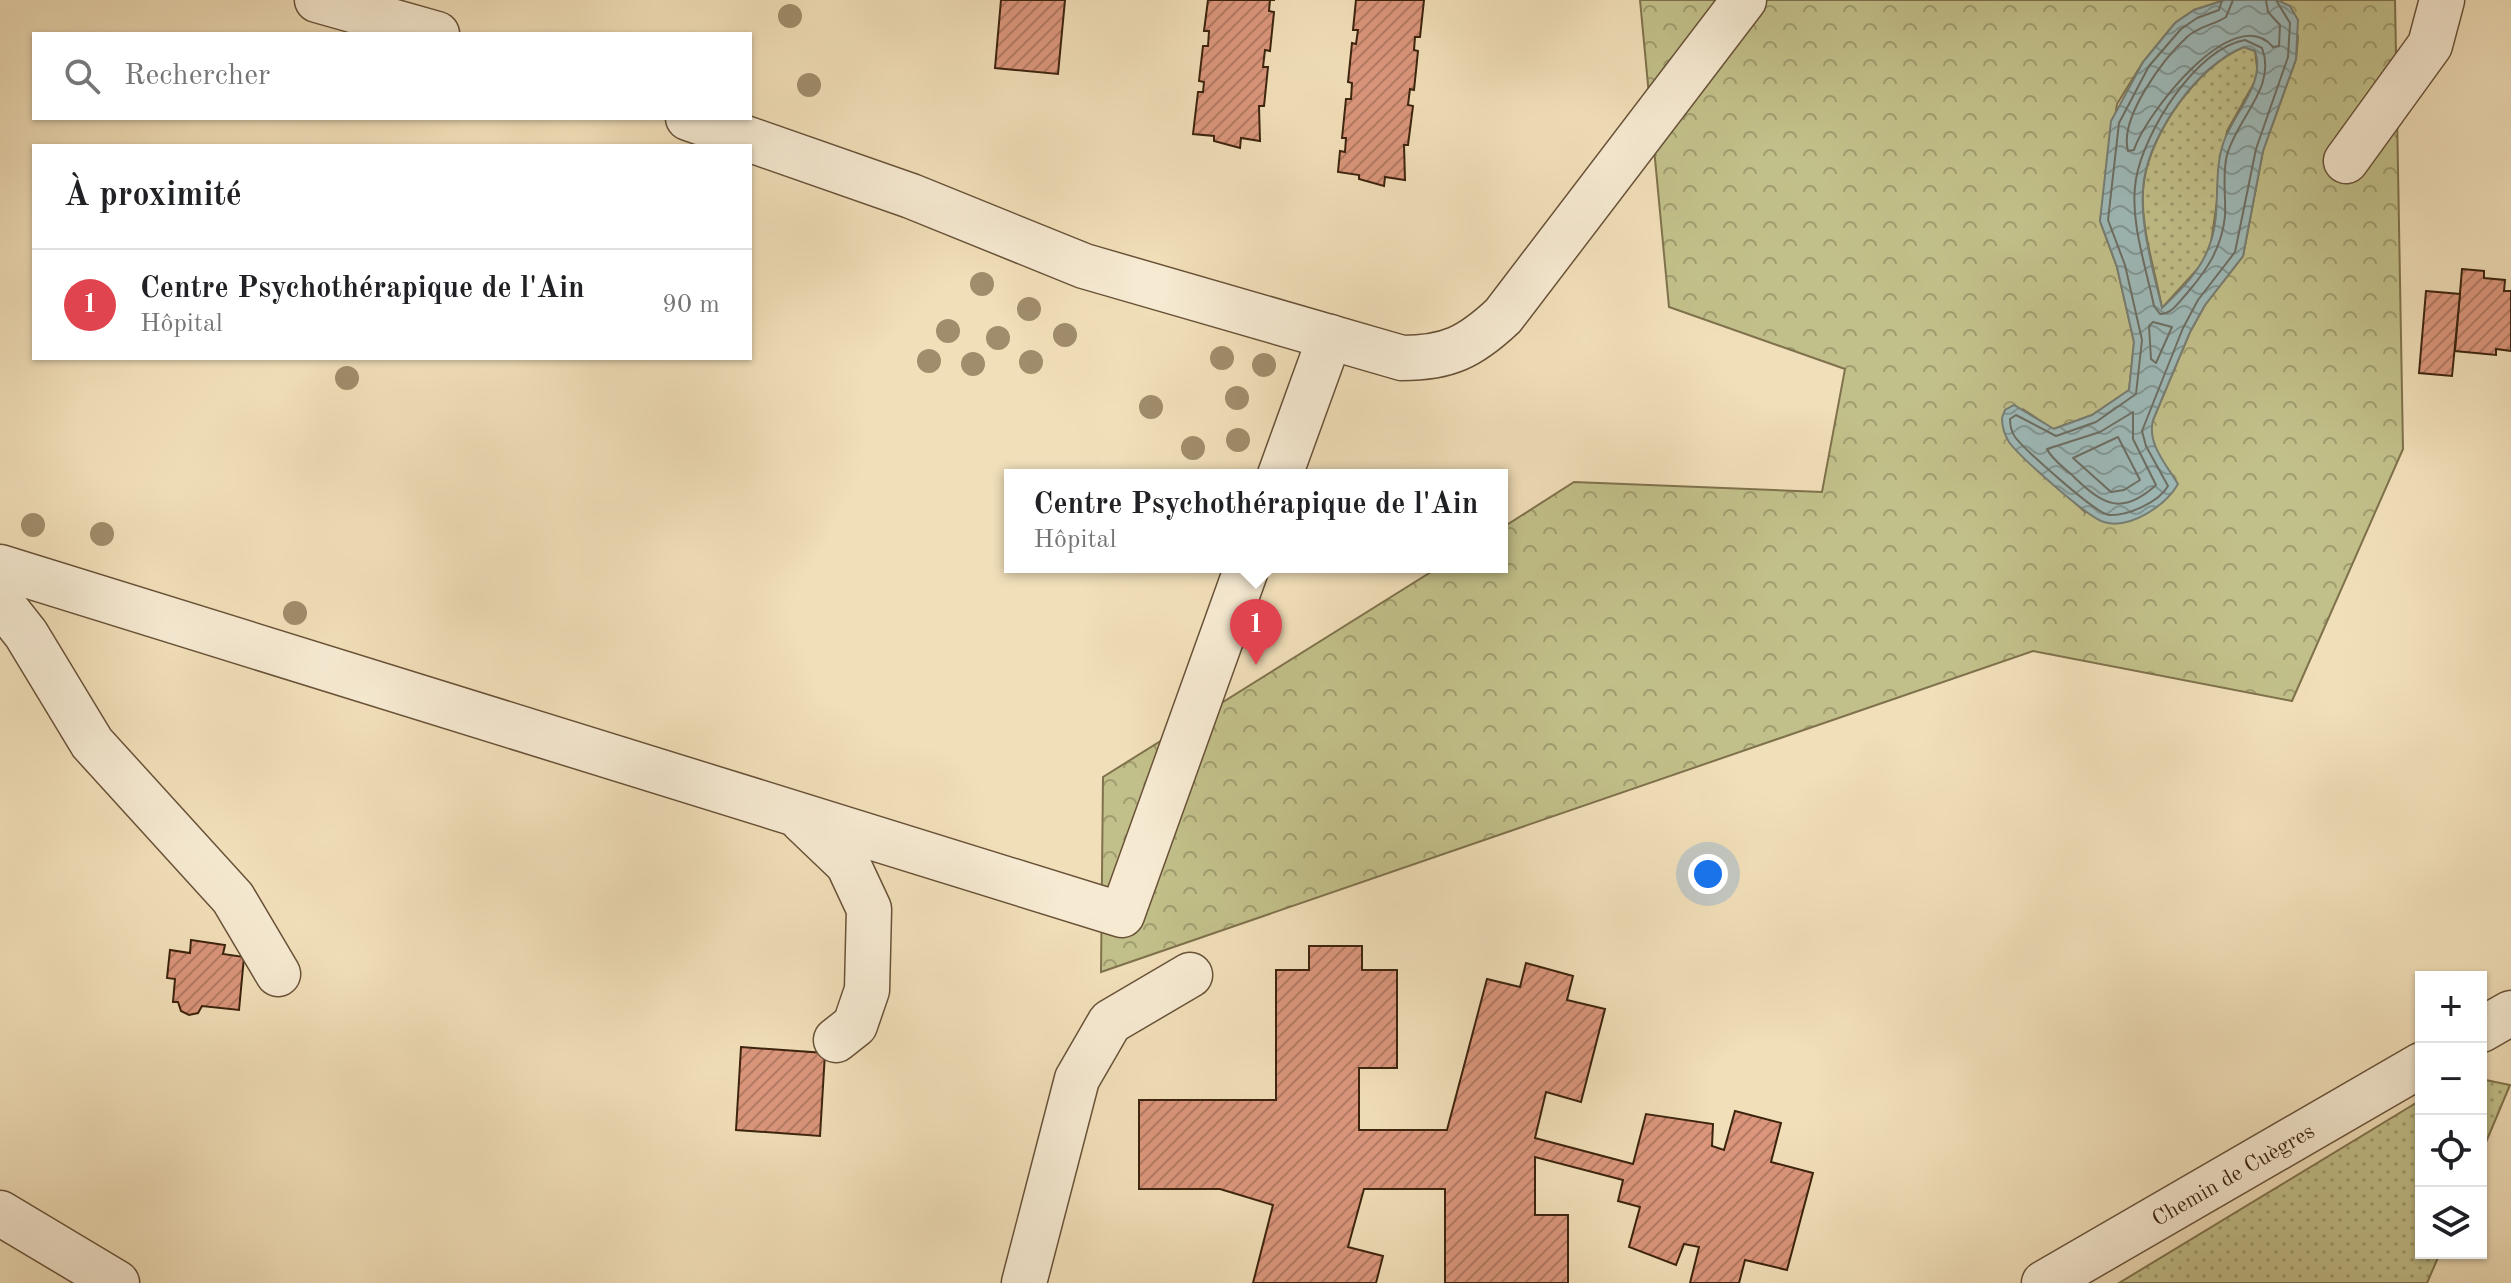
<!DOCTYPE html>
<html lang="fr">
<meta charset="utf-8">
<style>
body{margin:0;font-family:"Old Standard TT",serif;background:#f6f6f6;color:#202124}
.controls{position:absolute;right:24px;bottom:24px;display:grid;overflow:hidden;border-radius:0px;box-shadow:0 2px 6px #0004}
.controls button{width:72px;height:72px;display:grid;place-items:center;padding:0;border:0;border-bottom:2px solid #e0e0e0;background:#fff;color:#202124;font:40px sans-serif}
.you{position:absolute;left:1708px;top:874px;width:28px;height:28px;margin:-20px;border:6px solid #fff;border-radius:50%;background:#1a73e8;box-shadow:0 0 0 12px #1a73e833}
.badge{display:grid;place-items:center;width:52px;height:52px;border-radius:50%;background:#db2777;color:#fff;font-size:26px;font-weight:700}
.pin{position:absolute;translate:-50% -66px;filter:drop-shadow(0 2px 4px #0008)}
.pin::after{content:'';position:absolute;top:42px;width:28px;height:24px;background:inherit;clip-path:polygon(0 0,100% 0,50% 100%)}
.popup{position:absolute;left:1004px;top:469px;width:504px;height:104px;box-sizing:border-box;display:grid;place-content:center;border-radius:0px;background:#fff;filter:drop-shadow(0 2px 6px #0005);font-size:26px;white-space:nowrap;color:#757577}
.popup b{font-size:30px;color:#202124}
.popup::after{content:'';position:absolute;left:50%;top:100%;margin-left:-16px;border:16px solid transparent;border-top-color:#fff}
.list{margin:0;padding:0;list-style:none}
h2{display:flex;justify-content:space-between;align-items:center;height:104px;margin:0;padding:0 32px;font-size:34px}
h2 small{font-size:26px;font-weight:400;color:#757577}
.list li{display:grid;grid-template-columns:52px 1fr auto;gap:24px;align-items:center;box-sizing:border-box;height:112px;padding:0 32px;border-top:2px solid #e0e0e0}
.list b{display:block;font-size:30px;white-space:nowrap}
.list p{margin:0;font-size:26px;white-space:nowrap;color:#757577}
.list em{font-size:26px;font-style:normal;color:#757577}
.icon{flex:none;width:44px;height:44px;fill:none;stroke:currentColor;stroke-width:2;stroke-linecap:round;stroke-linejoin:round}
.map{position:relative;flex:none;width:2511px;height:1283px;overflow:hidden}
.search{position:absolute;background:#fff;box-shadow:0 2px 6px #0004;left:32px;top:32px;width:720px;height:88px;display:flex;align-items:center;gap:20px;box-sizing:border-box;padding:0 28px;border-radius:0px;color:#757577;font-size:30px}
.panel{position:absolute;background:#fff;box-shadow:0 2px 6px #0004;left:32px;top:144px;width:720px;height:216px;border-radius:0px}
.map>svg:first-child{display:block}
.grass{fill:url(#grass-dots);stroke:#7f724c;stroke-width:2}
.forest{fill:url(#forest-crowns);stroke:#7f724c;stroke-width:2}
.water{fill:url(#water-waves);stroke:#777e74;stroke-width:2;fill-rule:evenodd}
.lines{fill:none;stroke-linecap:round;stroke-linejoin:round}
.shore{stroke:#6d6e63;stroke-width:2}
.building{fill:url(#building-hatch);stroke:#3c230d;stroke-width:2}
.minor-casing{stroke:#695238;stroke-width:47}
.minor{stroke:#f6ead2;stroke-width:44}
.tree{fill:#a08d6b}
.labels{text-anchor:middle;stroke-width:8;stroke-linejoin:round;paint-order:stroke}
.street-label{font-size:22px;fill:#3c230d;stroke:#f6ead2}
</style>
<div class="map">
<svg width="2511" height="1283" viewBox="0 0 2511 1283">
<defs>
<pattern id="grass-dots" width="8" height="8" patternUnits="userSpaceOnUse" patternTransform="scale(2)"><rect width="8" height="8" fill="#c2c08a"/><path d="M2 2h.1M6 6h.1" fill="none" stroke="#9f9c6f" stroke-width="1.8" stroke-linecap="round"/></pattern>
<pattern id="forest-crowns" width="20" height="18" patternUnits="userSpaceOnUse" patternTransform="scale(2)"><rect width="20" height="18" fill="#c2c08a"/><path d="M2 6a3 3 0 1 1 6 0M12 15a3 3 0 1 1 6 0" fill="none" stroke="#9f9c6f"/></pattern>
<pattern id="water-waves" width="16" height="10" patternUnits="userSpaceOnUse" patternTransform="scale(2)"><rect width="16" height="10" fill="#9ebab9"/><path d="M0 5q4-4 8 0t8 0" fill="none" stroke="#829795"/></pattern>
<pattern id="building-hatch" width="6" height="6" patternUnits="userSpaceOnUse" patternTransform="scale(2)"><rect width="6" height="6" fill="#db967c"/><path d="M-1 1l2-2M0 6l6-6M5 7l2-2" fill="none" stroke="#b37a64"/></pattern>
</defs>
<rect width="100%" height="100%" fill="#f1dfb9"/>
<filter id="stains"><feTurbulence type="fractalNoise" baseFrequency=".0025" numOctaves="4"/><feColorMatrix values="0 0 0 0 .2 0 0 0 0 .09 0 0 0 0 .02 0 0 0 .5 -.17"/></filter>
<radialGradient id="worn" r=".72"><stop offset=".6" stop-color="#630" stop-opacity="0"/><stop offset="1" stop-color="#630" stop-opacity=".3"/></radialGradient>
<g class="grass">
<path d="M2244,47L2255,51L2258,76L2227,131L2211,243L2202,264L2162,308C2155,269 2138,221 2144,181C2151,132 2198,66 2244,47Z"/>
<polygon points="2481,1079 2510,1085 2481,1154"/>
<polygon points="2421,1100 2421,1253 2440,1253 2427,1283 2119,1283"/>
</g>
<polygon class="forest" points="1640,0 2225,0 2194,10 2175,23 2143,62 2117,104 2100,221 2117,267 2134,342 2129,390 2092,415 2053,429 2024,410 2049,479 2085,512 2153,442 2150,433 2153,420 2190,332 2205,305 2243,256 2263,151 2296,59 2298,37 2289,6 2277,0 2395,0 2403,449 2292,701 2033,651 1101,972 1103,777 1439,567 1502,567 1502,528 1574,482 1822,492 1845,369 1669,307"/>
<path class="water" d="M2225,0H2277L2290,6L2298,20L2296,59L2263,151L2243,256L2205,305L2190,332L2153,420C2147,444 2166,464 2178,484C2166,505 2130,530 2104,522C2088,518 2019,456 2009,442C2004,434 2002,426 2002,418L2005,410L2014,405L2054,429L2092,415L2129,390L2134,342L2117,267L2100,221L2111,121L2143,62L2175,23L2194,10ZM2244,47L2255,51C2266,83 2235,111 2224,141C2212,174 2222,211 2210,244C2202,269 2181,290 2162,308C2153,270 2138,219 2144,180C2151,132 2198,65 2244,47Z"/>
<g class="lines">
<g class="shore">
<path d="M2222,0L2219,10L2197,18L2181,29L2149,66L2119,123L2108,220L2125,265L2142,340L2136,394L2096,422L2056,436L2016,415L2010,419C2010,425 2011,431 2015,437C2024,449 2096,514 2109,515C2128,516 2159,502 2168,486L2146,446L2142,431L2183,328L2198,300L2235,252L2256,149L2288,57L2290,23L2276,0"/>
<path d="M2233,0L2226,17C2214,25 2199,26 2187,37C2163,59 2119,118 2128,151L2134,150C2145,115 2233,0 2273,47L2279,46L2280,25L2268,12L2266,0"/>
<path d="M2245,40L2262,48C2277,87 2237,118 2227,155C2222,174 2226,196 2225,216C2222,247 2207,270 2188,292C2180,301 2172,314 2160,314L2154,306C2146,267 2129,219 2136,179C2144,132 2196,48 2245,40Z"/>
<polygon points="2153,322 2172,327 2156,363 2151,359 2149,326"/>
<path d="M2133,412V439L2156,485C2122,516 2103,505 2074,477C2065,468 2052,460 2047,449L2100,432Z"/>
<polygon points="2118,437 2140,480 2124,490 2111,492 2073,458"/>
</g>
</g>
<g class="building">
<polygon points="1001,0 1065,0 1058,74 995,68"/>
<polygon points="1208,0 1275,0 1270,0 1269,11 1274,12 1270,51 1265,50 1263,67 1268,67 1264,106 1259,106 1260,141 1241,138 1240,148 1214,141 1214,136 1193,134 1198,92 1203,92 1204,82 1199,81 1203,46 1208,46 1209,31 1204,31"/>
<polygon points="1356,0 1424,0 1420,37 1415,37 1414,50 1418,51 1414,90 1410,89 1408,105 1413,106 1408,145 1404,145 1405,180 1385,177 1384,186 1359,179 1359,175 1338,172 1340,151 1345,152 1346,138 1342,138 1346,99 1351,99 1352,83 1348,82 1352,43 1356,44 1358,30 1353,30"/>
<polygon points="2462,269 2484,271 2484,278 2505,280 2504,291 2511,291 2511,351 2496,349 2496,355 2455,351"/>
<polygon points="2426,291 2460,294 2452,376 2419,373"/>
<polygon points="191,940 225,945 223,954 244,957 239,1010 202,1006 198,1013 189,1015 181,1011 178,1002 173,1002 175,979 167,978 170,950 190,953"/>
<polygon points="1309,946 1362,946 1362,970 1397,970 1397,1068 1359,1068 1359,1130 1447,1130 1487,979 1520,987 1526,963 1573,976 1567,1000 1605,1009 1581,1102 1546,1092 1535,1138 1633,1164 1646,1114 1713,1124 1712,1146 1724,1150 1735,1111 1781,1123 1771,1162 1813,1173 1787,1270 1745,1260 1739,1283 1690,1283 1699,1247 1684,1244 1676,1265 1629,1247 1640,1207 1618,1201 1623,1180 1535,1157 1535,1215 1568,1215 1568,1283 1445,1283 1445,1189 1364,1189 1348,1247 1383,1256 1376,1283 1253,1283 1273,1205 1220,1189 1139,1189 1139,1100 1276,1100 1276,970 1309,970"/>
<polygon points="741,1047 825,1053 820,1136 736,1130"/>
</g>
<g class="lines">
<g class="minor-casing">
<g id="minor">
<polyline points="317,0 437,34"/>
<path d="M688,118L911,196L1084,266L1402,358C1448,358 1470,347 1503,316L1744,0"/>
<polyline points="2346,161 2430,45 2442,0"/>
<polyline points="1280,475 1330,337"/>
<polyline points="0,567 1122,915 1247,567"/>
<polyline points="0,601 26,634 92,743 233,898 278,974"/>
<polyline points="802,820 848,864 869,909 867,990 855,1025 836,1040"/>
<polyline points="2481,1030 2511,1013"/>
<polyline points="0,1213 117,1283"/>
<polyline points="1024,1283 1077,1079 1110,1022 1190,975"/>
<path id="s1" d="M2044,1283L2421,1065"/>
</g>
</g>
<use href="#minor" class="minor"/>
</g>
<g class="tree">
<circle cx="790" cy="16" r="12"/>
<circle cx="809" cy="85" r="12"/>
<circle cx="982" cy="284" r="12"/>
<circle cx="1029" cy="309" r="12"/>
<circle cx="948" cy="331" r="12"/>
<circle cx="1065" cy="335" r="12"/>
<circle cx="998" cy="338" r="12"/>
<circle cx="1222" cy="358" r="12"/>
<circle cx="929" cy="361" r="12"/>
<circle cx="1031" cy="362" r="12"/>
<circle cx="973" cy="364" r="12"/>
<circle cx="1264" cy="365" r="12"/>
<circle cx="347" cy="378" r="12"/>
<circle cx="1237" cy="398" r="12"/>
<circle cx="1151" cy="407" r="12"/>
<circle cx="1238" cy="440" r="12"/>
<circle cx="1193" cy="448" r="12"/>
<circle cx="33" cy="525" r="12"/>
<circle cx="102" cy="534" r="12"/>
<circle cx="295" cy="613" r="12"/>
</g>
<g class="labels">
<g class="street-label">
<text dy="8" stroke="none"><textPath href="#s1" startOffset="218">Chemin de Cuègres</textPath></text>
</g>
</g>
<rect width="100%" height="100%" filter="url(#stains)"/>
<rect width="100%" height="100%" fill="url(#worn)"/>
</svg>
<div class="controls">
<button>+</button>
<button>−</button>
<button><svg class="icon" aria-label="locate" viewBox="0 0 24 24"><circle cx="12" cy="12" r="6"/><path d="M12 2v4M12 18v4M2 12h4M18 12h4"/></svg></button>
<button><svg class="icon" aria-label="layers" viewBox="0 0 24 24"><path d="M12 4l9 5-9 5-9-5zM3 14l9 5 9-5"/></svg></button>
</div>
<div class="you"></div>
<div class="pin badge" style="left:1256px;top:665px;background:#e0444e">1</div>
<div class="popup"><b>Centre Psychothérapique de l'Ain</b>Hôpital</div>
<div class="search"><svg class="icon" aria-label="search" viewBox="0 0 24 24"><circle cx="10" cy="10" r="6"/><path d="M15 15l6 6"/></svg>Rechercher</div>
<section class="panel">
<h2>À proximité<small></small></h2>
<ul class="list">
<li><span class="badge" style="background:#e0444e">1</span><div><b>Centre Psychothérapique de l'Ain</b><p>Hôpital</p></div><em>90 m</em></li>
</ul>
</section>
</div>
